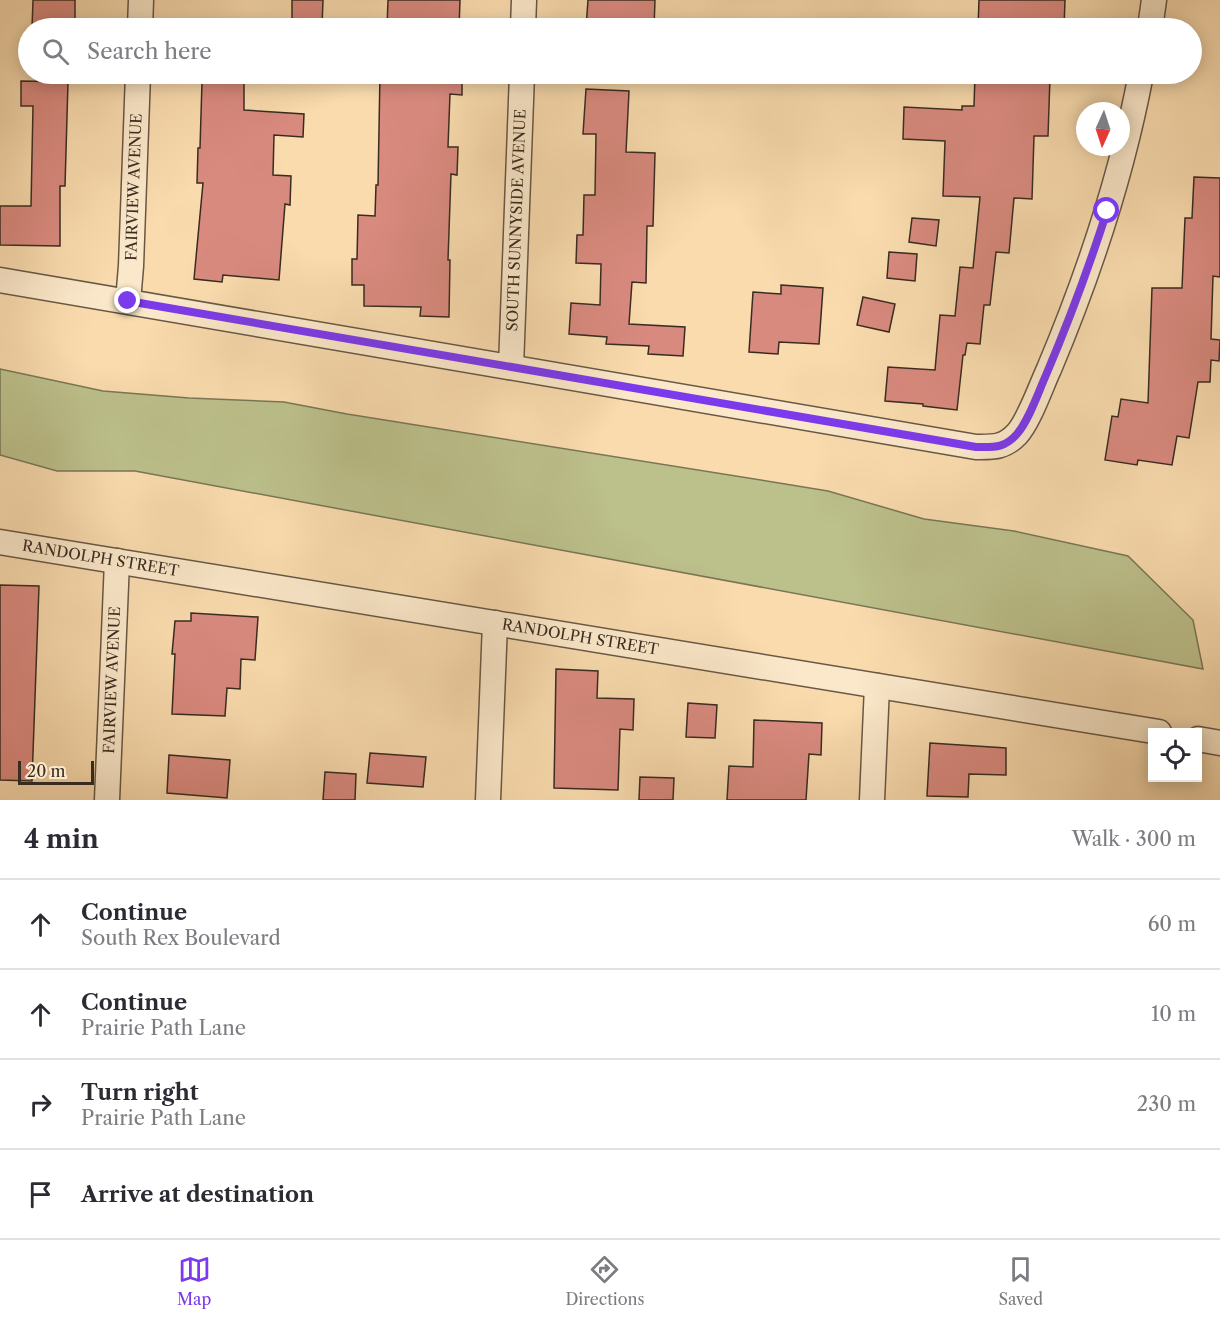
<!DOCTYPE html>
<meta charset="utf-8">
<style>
body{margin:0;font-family:"Libre Caslon Text",serif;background:#f7f7f7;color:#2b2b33}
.controls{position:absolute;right:18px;bottom:18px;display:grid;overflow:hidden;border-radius:0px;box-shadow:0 3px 15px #0003}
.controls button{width:54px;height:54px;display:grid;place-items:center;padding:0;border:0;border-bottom:2px solid #e1e1e2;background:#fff;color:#2b2b33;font:30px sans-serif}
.compass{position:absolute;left:1076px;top:102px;width:54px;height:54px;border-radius:50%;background:#fff;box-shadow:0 3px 15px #0003;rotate:183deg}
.scale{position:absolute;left:18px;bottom:15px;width:76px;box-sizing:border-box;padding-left:6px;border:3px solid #382c21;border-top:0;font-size:16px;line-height:21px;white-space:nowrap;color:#382c21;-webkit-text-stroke:4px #fbe8ca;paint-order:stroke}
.stop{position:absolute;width:18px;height:18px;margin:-14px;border:4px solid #7c3aed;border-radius:50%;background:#fff}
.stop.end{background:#7c3aed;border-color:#fff;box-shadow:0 2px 6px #0008}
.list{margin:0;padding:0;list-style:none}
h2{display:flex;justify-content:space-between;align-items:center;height:78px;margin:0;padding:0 24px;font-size:26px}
h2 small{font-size:20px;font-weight:400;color:#7c7c81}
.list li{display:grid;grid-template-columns:39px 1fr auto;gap:18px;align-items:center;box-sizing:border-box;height:90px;padding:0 24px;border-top:2px solid #e1e1e2}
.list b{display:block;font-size:22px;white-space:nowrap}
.list p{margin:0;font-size:20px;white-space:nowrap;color:#7c7c81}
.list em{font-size:20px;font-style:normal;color:#7c7c81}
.icon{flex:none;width:33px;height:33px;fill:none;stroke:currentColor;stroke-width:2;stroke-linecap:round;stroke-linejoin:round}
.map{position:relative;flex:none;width:1220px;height:800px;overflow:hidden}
.search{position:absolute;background:#fff;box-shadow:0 3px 15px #0003;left:18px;right:18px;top:18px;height:66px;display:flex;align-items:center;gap:15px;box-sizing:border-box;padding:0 21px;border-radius:33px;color:#7c7c81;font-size:22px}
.sheet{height:438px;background:#fff}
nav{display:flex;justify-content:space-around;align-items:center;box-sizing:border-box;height:84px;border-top:2px solid #e1e1e2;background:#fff;font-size:16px;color:#7c7c81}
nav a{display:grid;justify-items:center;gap:3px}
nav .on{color:#7c3aed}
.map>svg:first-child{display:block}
.green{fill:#bcc08b;stroke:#7a7656;stroke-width:1.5}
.building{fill:#d98a7f;stroke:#382c21;stroke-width:1.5}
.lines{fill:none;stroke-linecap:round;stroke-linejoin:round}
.street-casing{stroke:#685844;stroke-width:27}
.street{stroke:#fbe8ca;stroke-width:24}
.route{stroke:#7c3aed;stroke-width:8}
.labels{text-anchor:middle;stroke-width:4.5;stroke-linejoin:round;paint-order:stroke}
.street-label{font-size:15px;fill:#382c21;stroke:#fbe8ca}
</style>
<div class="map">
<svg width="1220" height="800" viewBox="0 0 1220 800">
<rect width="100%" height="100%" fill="#f9dbae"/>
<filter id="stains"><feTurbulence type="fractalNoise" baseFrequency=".00333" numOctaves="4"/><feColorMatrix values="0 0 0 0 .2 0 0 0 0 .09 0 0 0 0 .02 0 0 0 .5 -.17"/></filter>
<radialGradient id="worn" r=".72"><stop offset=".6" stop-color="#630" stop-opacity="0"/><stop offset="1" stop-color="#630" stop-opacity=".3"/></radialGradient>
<polygon class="green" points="0,369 103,391 189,398 284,402 347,414 779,483 828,491 924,519 1014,531 1128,556 1193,620 1203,669 135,471 57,471 0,455"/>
<g class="building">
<polygon points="33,0 75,0 75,28 32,28"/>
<polygon points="292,0 323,0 322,26 292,25"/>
<polygon points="388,0 460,0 459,28 387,28"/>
<polygon points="588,0 655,0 654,28 586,28"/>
<polygon points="979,0 1065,0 1064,28 978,28"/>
<polygon points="380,74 462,74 462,95 450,94 448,147 458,147 457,175 451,174 448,260 450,260 449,317 420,316 421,307 364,306 364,285 352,285 352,259 357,259 358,215 375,216 376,185 378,185"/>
<polygon points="975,75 1050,77 1048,136 1034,136 1032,199 1014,198 1009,253 996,252 990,305 984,305 980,344 967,343 965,355 963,355 957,410 923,406 923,404 885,401 888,367 935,370 940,315 955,316 960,267 973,268 980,197 943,196 945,141 903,139 904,107 962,110 962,106 974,106"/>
<polygon points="21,81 68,82 65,186 60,186 60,246 0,245 0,206 31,206 33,106 21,106"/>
<polygon points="202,82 244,83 244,110 304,114 303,137 274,135 273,175 291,176 290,205 285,204 279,280 223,275 222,282 194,279 203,183 197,183 198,148 200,148"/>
<polygon points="586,89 629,91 626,152 655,153 653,226 647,226 646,283 632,282 629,324 685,327 683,356 648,354 649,346 606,344 607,337 569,334 571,303 600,305 601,264 576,263 577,235 583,235 584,195 595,195 596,134 583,134"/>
<polygon points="1194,177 1220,178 1220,277 1213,276 1211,339 1220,340 1219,361 1211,360 1210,382 1198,382 1189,438 1177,436 1172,465 1138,460 1137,465 1105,460 1112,416 1118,417 1121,399 1148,403 1152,288 1182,288 1185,218 1192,218"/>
<polygon points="912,218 939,220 936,246 909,242"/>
<polygon points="889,252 917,254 915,281 887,278"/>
<polygon points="781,285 823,288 819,344 779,342 778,354 749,352 753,292 781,294"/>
<polygon points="863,297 895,304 889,332 857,325"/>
<polygon points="0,585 39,586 32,781 0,780"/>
<polygon points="191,613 258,617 255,660 241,659 240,689 227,688 225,716 172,714 175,654 172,654 175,621 191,621"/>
<polygon points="556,669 598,671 597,698 634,699 633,730 620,729 618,790 554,788"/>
<polygon points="688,703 717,705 715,738 686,737"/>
<polygon points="754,720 822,723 821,755 809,754 806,800 727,800 729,766 753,767"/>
<polygon points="930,743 1006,748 1006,775 969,774 968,797 927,796"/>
<polygon points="370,753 426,757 423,787 367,783"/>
<polygon points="169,755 230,760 227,798 167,793"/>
<polygon points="325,772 356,774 355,800 323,800"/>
<polygon points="640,777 674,778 673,800 639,800"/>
</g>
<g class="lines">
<g class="street-casing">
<g id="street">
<polyline points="140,28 141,0"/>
<polyline points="523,28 524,0"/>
<polyline points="1150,28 1154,0"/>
<path d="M0,280L976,447C993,447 1004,448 1017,434C1029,421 1041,386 1049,369C1089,274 1122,175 1141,74"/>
<path id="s1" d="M128,301L131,266L138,74"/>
<path id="s2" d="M511,367L522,74"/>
<path id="s3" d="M0,542L1159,732"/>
<polyline points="1198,739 1220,743"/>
<path id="s4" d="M107,800L117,561"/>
<polyline points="488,800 495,623"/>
<polyline points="872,800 877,686"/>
</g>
</g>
<use href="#street" class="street"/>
</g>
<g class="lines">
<path class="route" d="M128,301L976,447C993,447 1004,449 1017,434C1029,420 1038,393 1046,375C1069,321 1089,267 1107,211"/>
</g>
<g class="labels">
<g class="street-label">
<text dy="5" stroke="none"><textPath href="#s1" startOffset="114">FAIRVIEW AVENUE</textPath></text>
<text dy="5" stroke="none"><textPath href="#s2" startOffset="147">SOUTH SUNNYSIDE AVENUE</textPath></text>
<text dy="5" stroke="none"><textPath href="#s3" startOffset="102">RANDOLPH STREET</textPath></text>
<text dy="5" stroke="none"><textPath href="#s3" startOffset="588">RANDOLPH STREET</textPath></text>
<text dy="5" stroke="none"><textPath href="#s4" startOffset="120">FAIRVIEW AVENUE</textPath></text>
</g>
</g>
<rect width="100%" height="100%" filter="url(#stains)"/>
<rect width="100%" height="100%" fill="url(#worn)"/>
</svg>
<div class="controls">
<button><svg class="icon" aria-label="locate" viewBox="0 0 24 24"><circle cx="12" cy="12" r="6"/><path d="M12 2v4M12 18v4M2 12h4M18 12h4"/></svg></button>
</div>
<svg class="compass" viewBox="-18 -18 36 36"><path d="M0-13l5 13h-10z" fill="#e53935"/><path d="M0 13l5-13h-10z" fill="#7c7c81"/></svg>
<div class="scale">20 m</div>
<div class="stop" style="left:1107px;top:211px"></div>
<div class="stop end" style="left:128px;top:301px"></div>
<div class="search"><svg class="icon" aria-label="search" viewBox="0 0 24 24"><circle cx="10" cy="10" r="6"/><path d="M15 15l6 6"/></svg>Search here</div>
</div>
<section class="sheet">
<h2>4 min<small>Walk · 300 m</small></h2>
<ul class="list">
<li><svg class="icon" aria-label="ahead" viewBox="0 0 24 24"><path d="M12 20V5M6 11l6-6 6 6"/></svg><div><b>Continue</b><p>South Rex Boulevard</p></div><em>60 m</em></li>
<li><svg class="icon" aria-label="ahead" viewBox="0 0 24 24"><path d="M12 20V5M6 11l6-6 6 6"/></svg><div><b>Continue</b><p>Prairie Path Lane</p></div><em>10 m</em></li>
<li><svg class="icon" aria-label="right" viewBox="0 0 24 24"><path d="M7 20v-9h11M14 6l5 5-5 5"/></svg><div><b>Turn right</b><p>Prairie Path Lane</p></div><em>230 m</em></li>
<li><svg class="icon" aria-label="arrive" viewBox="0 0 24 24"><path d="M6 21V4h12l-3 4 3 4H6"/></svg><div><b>Arrive at destination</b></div></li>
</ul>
</section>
<nav>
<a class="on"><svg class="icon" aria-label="map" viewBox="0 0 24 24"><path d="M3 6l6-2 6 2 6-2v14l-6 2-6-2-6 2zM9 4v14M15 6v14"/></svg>Map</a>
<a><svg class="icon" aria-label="directions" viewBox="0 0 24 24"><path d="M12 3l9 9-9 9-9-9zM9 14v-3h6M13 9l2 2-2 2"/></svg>Directions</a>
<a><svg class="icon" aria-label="saved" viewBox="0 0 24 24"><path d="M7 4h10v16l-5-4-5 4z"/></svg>Saved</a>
</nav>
